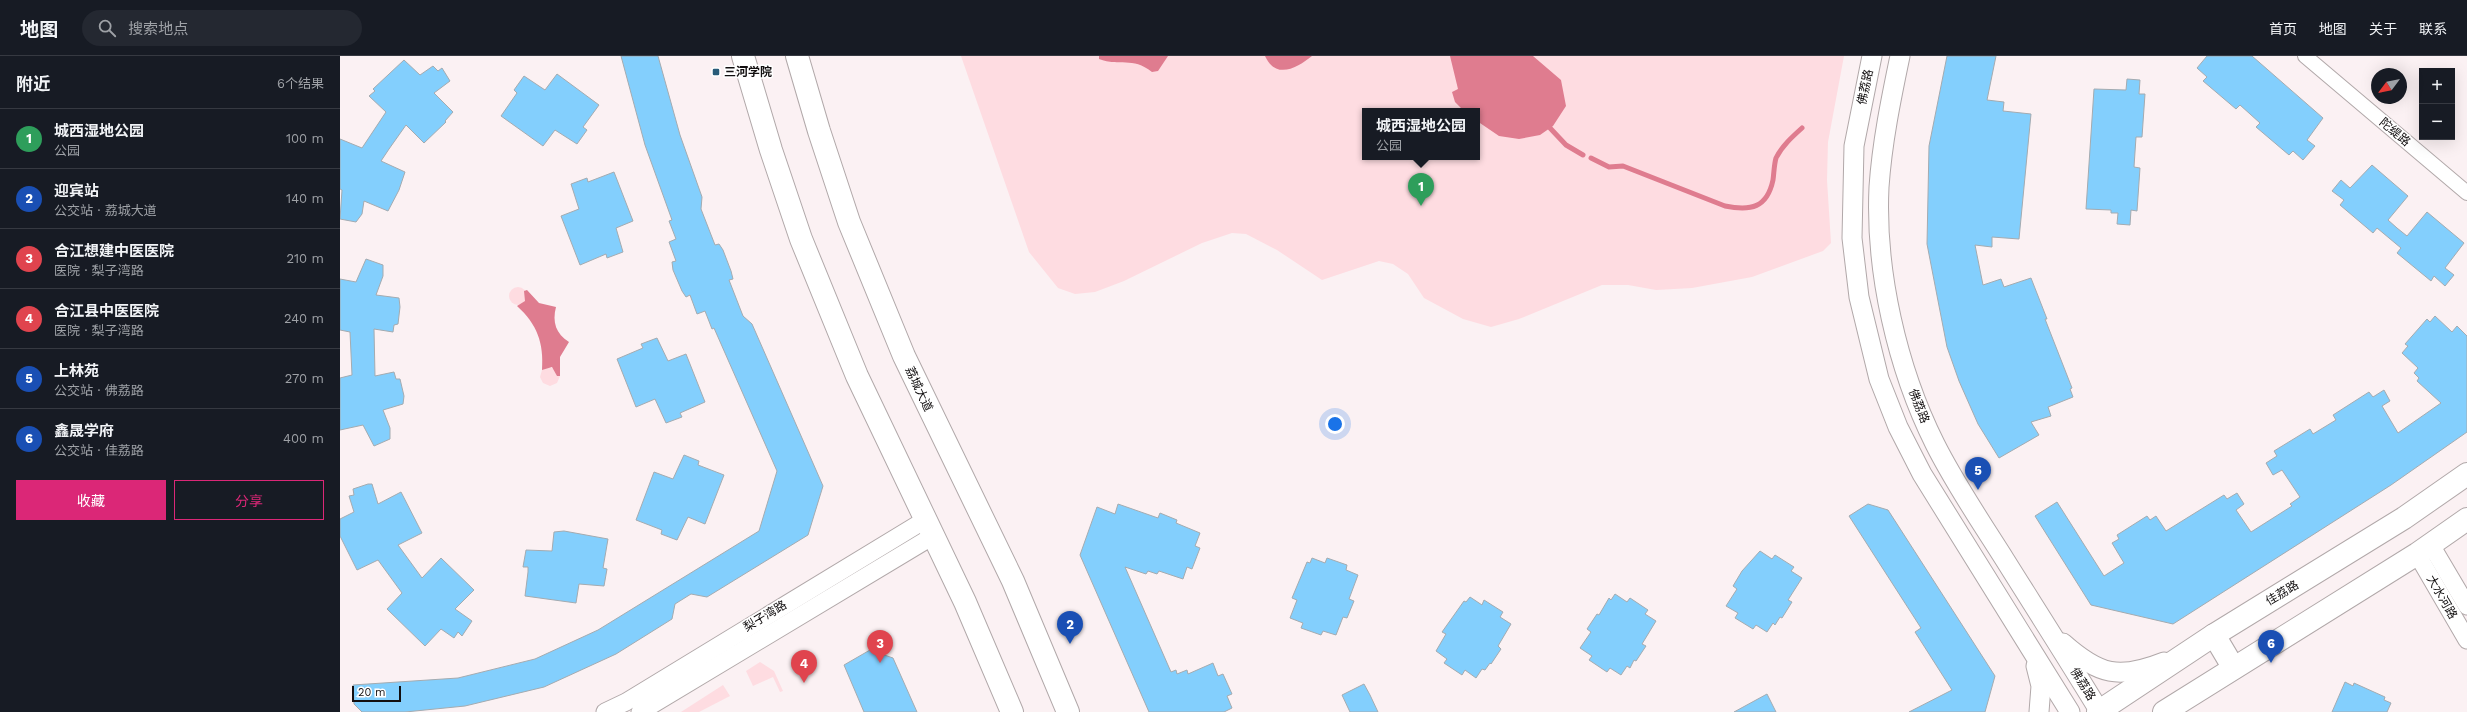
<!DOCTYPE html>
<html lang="zh">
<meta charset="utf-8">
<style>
body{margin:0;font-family:"Work Sans","Noto Sans SC",sans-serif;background:#242831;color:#f1f3f6}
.controls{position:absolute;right:12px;top:12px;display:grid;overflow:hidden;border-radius:0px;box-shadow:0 4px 16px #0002}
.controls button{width:36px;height:36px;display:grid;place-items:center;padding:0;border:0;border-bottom:1px solid #363941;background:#171b24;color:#f1f3f6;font:20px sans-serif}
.compass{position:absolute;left:2031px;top:12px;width:36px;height:36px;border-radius:50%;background:#171b24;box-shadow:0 4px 16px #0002;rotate:238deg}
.scale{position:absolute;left:12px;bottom:10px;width:49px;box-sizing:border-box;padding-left:4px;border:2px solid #120f10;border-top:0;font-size:11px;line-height:14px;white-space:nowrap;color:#120f10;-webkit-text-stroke:3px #fff;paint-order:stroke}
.you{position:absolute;left:995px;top:368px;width:14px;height:14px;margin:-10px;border:3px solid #fff;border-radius:50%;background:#1a73e8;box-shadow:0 0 0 6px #1a73e833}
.badge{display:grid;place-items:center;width:26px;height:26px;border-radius:50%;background:#db2777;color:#fff;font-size:13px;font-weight:700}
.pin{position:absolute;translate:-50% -33px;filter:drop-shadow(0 1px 2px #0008)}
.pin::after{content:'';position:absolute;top:21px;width:14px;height:12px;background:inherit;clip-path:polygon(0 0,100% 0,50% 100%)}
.popup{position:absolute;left:1022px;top:52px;width:118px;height:52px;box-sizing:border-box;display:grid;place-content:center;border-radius:0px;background:#171b24;filter:drop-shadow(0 1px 3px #0005);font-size:13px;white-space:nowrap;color:#9ea1a6}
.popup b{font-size:15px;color:#f1f3f6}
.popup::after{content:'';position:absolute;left:50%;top:100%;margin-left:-8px;border:8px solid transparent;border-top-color:#171b24}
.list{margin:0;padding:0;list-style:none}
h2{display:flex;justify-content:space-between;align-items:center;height:52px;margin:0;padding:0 16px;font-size:17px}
h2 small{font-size:13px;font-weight:400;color:#9ea1a6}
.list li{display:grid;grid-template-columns:26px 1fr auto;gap:12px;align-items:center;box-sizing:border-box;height:60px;padding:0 16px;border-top:1px solid #363941}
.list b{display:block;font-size:15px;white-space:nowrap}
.list p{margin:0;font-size:13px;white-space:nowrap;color:#9ea1a6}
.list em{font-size:13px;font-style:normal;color:#9ea1a6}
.actions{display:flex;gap:8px;padding:12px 16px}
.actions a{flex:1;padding:9px 0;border:1px solid #db2777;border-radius:0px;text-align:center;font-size:14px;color:#db2777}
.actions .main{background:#db2777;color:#fff}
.icon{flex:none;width:22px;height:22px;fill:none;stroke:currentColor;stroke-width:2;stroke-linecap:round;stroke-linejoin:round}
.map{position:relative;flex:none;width:2127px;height:656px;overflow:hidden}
header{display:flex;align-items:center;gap:24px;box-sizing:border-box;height:56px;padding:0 20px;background:#171b24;border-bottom:1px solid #363941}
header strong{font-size:19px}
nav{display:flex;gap:22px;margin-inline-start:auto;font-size:14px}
.search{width:280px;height:36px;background:#242831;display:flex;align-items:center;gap:10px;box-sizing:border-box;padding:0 14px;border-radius:22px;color:#9ea1a6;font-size:15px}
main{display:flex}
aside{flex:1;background:#171b24}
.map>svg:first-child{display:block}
.green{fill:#fedce1;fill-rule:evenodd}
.water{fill:#df7c8f}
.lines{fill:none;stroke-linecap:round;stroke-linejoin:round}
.stream{stroke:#df7c8f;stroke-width:5}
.building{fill:#83cffd;stroke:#a4abb0}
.minor-casing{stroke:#b1a8a9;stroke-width:16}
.tertiary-casing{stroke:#b1a8a9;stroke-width:19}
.secondary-casing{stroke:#b1a8a9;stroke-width:21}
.primary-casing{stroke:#b1a8a9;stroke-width:24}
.minor{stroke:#fff;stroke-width:14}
.tertiary{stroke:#fff;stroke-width:17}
.secondary{stroke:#fff;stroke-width:19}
.primary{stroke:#fff;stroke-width:22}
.poi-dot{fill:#295c79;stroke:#fff;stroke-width:1.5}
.labels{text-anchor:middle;stroke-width:3;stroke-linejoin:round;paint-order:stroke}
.poi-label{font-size:12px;font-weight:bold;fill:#120f10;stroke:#fff;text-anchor:start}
.street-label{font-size:12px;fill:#120f10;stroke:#fff}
</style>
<header>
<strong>地图</strong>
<div class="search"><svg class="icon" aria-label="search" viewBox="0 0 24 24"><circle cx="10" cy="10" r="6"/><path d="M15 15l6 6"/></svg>搜索地点</div>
<nav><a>首页</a><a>地图</a><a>关于</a><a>联系</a></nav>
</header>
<main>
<aside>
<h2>附近<small>6个结果</small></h2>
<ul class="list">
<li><span class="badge" style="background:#2e9e5b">1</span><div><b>城西湿地公园</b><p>公园</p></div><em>100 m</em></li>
<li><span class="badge" style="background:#1a4fb4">2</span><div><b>迎宾站</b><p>公交站 · 荔城大道</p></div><em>140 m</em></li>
<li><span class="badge" style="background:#e0444e">3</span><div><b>合江想建中医医院</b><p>医院 · 梨子湾路</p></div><em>210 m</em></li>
<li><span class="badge" style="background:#e0444e">4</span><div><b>合江县中医医院</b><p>医院 · 梨子湾路</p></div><em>240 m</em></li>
<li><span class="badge" style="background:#1a4fb4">5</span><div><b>上林苑</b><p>公交站 · 佛荔路</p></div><em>270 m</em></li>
<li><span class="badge" style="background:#1a4fb4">6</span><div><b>鑫晟学府</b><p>公交站 · 佳荔路</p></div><em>400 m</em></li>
</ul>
<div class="actions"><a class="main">收藏</a><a>分享</a></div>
</aside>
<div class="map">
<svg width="2127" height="656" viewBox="0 0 2127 656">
<rect width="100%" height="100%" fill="#fbf1f3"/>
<g class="green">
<path d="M621,0H1504L1488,86L1487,124L1491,187L1483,195L1412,221L1352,232L1316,234L1288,229H1262L1179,263L1151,271L1123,263L1084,242L1068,218L1053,208L1039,205L982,224L937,194L906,178L892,177L862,187L784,225L755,236L735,238L718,232L689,196ZM1025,55H1137V101H1025Z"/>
<circle cx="178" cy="240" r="9"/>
<polygon points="208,311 215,313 217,320 220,320 217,327 210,330 203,327 200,321 202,314"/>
<polygon points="420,606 434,615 443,635 440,636 433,621 413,630 406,615"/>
<polygon points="383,629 390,640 359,656 341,656"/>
</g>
<g class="water">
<path d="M759,0H828L818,15L812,16C792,0 780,11 759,3Z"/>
<path d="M925,0H972C957,12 936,24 925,0Z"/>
<polygon points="1110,0 1193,0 1221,24 1226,50 1213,70 1200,79 1179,83 1159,80 1137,65 1137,55 1124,55 1115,46 1112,36 1118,33"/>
<path d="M187,234L199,247L216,251C212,266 216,278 229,286L220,301V320H217L212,311L202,314C204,287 197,268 177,250L185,245L184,235Z"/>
</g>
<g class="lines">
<g class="stream">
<polyline points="1210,72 1226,89 1243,99"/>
<path d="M1251,102L1269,111L1283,110L1385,150C1411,155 1427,152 1433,124C1434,117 1434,109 1436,102C1442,90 1452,81 1462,72"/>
</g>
</g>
<g class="building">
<polygon points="281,0 318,0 340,79 362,141 361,153 375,189 379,188 383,194 391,215 393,223 389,224 403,260 412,268 483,430 468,479 367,541 351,538 335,548 332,563 276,598 204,631 125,650 65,656 22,656 14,648 13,629 118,622 195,603 258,574 419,475 437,415 374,272 372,273 365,255 357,258 350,239 346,241 342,235 333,214 332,206 336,205 329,186 336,183 329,165 332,164 305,89"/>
<polygon points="1607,0 1656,0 1647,44 1664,46 1663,55 1691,58 1679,183 1652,181 1652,191 1635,189 1643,229 1661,223 1664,231 1691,222 1707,263 1705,263 1732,332 1730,333 1733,341 1708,351 1711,360 1691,366 1699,379 1659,402 1638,368 1619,325 1607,291 1587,188 1589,90"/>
<polygon points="1867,0 1912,0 1983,62 1967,84 1975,90 1963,104 1953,95 1949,99 1916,71 1920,67 1900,49 1896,53 1863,25 1867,21 1857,12"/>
<polygon points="64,4 80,19 93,10 98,15 102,12 110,25 94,37 113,56 105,65 106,66 84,87 66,69 49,93 41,105 65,116 59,134 48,155 24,145 22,158 16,166 0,163 2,134 0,133 0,83 22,92 46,56 29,40 35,35 33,33"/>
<polygon points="217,18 259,49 243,71 247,74 237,88 215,74 203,90 161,60 177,37 174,34 184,20 205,34"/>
<polygon points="1787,23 1800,24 1799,38 1805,38 1802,81 1796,81 1794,111 1800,112 1797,155 1791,154 1790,169 1777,168 1778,157 1771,157 1771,154 1746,153 1754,33 1786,34"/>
<polygon points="2032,109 2068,140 2048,164 2057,172 2067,180 2087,156 2124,187 2105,212 2114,219 2105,230 2094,220 2091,225 2057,197 2061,192 2037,172 2033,177 2000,149 2004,144 1992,135 2001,124 2010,132"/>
<polygon points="274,116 293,165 276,172 283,196 267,202 266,198 240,209 221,160 239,153 231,128 247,122 248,126"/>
<polygon points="26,203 43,209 43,220 36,239 59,242 60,251 58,268 54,269 53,276 34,273 35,320 54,316 56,323 60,323 64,340 63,348 43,354 50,372 50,383 34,390 23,369 0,374 0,322 12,319 10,276 0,274 0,223 16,226"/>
<polygon points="2095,260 2112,276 2117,270 2127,280 2127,376 2051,429 1833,568 1751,549 1695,460 1717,446 1764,520 1784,507 1772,487 1779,483 1777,479 1807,460 1810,464 1816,460 1826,475 1884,439 1887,443 1897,437 1904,448 1896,454 1911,476 1952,450 1950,448 1960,441 1942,414 1933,419 1926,407 1937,400 1934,395 1970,373 1973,378 1996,364 1993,359 2029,336 2033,341 2044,334 2050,345 2042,350 2058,377 2101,347 2077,325 2079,322 2074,317 2078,312 2062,297 2068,290 2065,288 2087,263 2090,266"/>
<polygon points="317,282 328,305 346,298 365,346 340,357 342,361 326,367 315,343 296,351 277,303 303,292 301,288"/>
<polygon points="344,399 359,405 358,409 384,419 365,468 348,461 337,484 321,478 322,474 296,464 314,416 333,423"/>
<polygon points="28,428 32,428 38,448 61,436 82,477 58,489 82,522 101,502 134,534 115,553 132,565 122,580 118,576 114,582 101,573 85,590 47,553 62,537 38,504 17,514 0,480 0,463 14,456 9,440 14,439 13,433"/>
<polygon points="778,448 818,462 820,457 837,464 836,467 860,477 855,490 860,492 852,513 847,511 843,523 819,515 817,518 808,515 806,518 785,511 831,616 836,614 837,618 847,614 848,618 873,607 878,620 883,618 892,638 887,640 892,652 884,656 809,656 740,499 757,451 775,458"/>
<polygon points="1528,448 1548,454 1655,620 1645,656 1569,656 1612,634 1575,576 1581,572 1509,460"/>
<polygon points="224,475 268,483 263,512 267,513 264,530 239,528 236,547 185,540 188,516 188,511 183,511 186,494 212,495 214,476"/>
<polygon points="1420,495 1432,503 1435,499 1454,511 1451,515 1462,522 1448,544 1452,546 1442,562 1440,561 1435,569 1433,567 1427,576 1416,569 1413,573 1395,562 1398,557 1386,550 1397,533 1393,530 1402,515"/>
<polygon points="972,502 985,507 987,502 1007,509 1006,514 1018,519 1009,543 1014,545 1007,562 1003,561 996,579 983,575 981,579 961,572 963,567 950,562 957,544 952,542 967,506 970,507"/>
<polygon points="1275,538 1287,546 1290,542 1308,554 1305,558 1316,565 1302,588 1306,590 1296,605 1294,604 1290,612 1287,610 1281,619 1270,612 1267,616 1249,604 1252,600 1240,592 1251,576 1247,573 1257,558 1259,559 1269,542 1271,544"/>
<polygon points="1130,541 1142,549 1144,544 1163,556 1160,561 1171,568 1158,590 1161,593 1151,608 1150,607 1145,614 1142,613 1136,622 1125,614 1122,619 1104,607 1107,603 1096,595 1106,578 1102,576 1124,545 1126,546"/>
<polygon points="530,594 553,602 577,656 524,656 504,609"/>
<polygon points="2005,626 2013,630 2014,627 2045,641 2044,644 2051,647 2047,656 1992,656"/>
<polygon points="1024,628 1030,639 1038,656 1010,656 1002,639"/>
<polygon points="1427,638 1436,656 1394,656"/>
</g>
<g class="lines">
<g class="minor-casing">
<polyline id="minor" points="1965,0 2127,137"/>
</g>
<g class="tertiary-casing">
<g id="tertiary">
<polyline points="2091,489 2127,550"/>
<polyline points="2077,498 2127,584"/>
<polyline points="265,656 286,646 585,464"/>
<polyline points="300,656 593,480"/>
</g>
</g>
<g class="secondary-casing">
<g id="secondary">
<polyline points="1532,0 1514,90 1512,182 1519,241 1539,323 1558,371 1582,418 1730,656"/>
<path d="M1560,0C1551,43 1542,87 1539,131C1535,215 1557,312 1595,388C1615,428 1641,466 1665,504C1697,555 1729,605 1760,656"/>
<path d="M1723,587C1759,619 1779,624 1824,606"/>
<polyline points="1696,610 1701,630 1699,656"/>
</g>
</g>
<g class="primary-casing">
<g id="primary">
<polyline points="403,0 431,94 461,183 517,320 625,546 672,656"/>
<polyline points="457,0 479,75 509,166 564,300 673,525 728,656"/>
<polyline points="1874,579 1893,611"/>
<polyline points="1758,656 1874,579 2064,462 2127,418"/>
<polyline points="1824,656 2077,498 2127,463"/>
</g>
</g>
<use href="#minor" class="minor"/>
<use href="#tertiary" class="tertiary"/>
<use href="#secondary" class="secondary"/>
<use href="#primary" class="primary"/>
</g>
<rect class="poi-dot" x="372" y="12" width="8" height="8" rx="2"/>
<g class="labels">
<g class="poi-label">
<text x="384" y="20">三河学院</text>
</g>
<g class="street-label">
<text transform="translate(1525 31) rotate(-78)" y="4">佛荔路</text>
<text transform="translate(2055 76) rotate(40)" y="4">陀缇路</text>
<text transform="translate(579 333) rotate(65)" y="4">荔城大道</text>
<text transform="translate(1579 350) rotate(69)" y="4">佛荔路</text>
<text transform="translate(1942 537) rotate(-31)" y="4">佳荔路</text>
<text transform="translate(2102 541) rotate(60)" y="4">大水河路</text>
<text transform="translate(425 560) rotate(-31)" y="4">梨子湾路</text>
<text transform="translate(1743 628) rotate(58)" y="4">佛荔路</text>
</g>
</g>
</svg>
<div class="controls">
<button>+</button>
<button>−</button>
</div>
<svg class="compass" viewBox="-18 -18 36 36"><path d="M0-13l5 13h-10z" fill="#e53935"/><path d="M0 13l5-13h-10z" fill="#9ea1a6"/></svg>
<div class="scale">20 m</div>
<div class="you"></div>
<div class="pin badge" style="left:1081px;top:150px;background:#2e9e5b">1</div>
<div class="popup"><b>城西湿地公园</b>公园</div>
<div class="pin badge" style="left:730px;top:588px;background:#1a4fb4">2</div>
<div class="pin badge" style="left:540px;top:607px;background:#e0444e">3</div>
<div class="pin badge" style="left:464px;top:627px;background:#e0444e">4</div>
<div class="pin badge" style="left:1638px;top:434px;background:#1a4fb4">5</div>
<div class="pin badge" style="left:1931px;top:607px;background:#1a4fb4">6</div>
</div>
</main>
